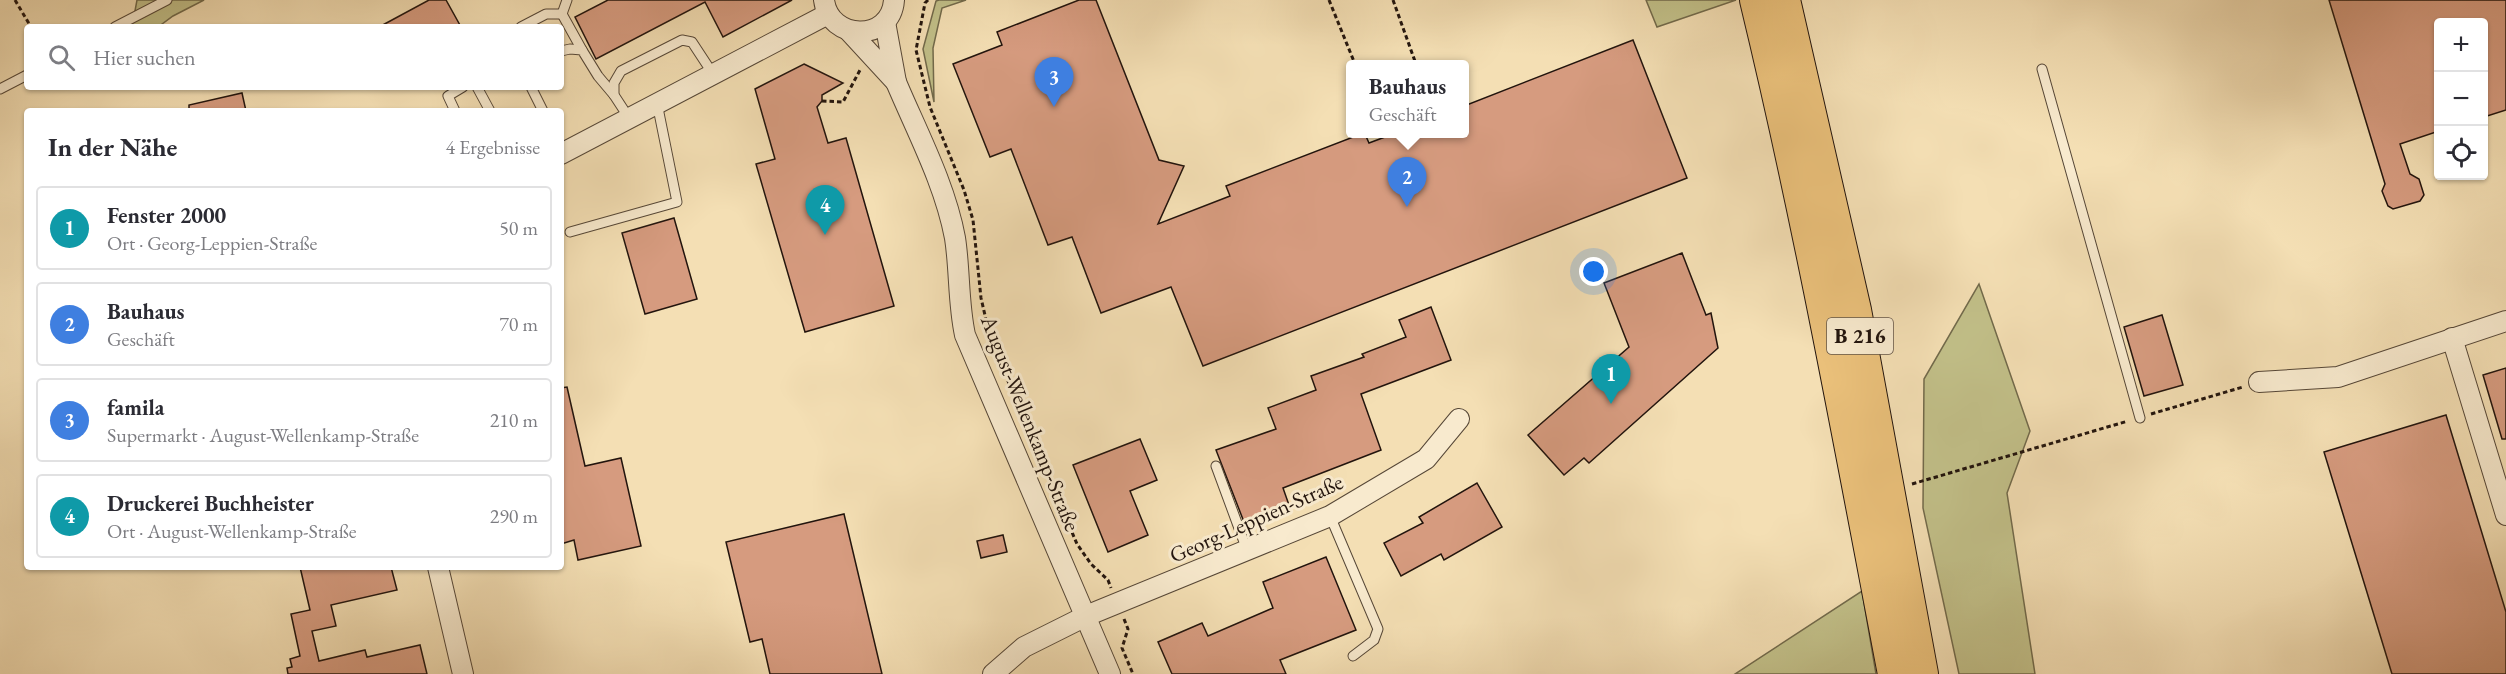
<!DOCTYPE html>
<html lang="de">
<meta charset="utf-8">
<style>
body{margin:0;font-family:"EB Garamond",serif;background:#f7f7f7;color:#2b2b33}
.controls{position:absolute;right:18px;top:18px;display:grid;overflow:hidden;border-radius:6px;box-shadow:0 2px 4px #0004}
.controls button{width:54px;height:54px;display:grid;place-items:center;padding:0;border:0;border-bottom:2px solid #e1e1e2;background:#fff;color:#2b2b33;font:30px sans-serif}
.you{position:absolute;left:1594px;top:272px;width:21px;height:21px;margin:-15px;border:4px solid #fff;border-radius:50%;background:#1a73e8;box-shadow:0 0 0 9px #1a73e833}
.badge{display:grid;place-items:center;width:39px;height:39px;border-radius:50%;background:#8f2418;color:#fff;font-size:20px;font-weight:700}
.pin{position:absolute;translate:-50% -50px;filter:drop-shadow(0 2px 3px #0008)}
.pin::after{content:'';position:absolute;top:32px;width:21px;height:18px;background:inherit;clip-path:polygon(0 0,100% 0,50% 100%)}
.popup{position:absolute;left:1346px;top:60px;width:123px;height:78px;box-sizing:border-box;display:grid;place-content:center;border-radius:6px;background:#fff;filter:drop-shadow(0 2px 4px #0005);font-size:20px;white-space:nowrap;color:#7c7c81}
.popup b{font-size:22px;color:#2b2b33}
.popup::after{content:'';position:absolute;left:50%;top:100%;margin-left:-12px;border:12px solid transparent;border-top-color:#fff}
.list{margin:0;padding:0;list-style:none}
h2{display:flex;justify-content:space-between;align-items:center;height:78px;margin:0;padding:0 24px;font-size:26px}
h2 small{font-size:20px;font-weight:400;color:#7c7c81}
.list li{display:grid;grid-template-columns:39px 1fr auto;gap:18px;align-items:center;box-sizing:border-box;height:84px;margin:0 12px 12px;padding:0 12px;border:2px solid #e1e1e2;border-radius:6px}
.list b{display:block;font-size:22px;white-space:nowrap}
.list p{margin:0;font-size:20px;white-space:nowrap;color:#7c7c81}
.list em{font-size:20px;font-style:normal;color:#7c7c81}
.icon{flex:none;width:33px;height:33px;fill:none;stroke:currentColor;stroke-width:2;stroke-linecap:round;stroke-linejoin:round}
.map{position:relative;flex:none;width:2506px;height:674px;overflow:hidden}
.search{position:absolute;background:#fff;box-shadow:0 2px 4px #0004;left:24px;top:24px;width:540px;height:66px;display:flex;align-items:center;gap:15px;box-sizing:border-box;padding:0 21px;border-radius:6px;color:#7c7c81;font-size:22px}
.panel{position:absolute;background:#fff;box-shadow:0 2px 4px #0004;left:24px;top:108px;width:540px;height:462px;border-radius:6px}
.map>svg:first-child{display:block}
.green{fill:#c2c089;stroke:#726a4b;stroke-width:1.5}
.building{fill:#d69b7f;stroke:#22140d;stroke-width:1.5}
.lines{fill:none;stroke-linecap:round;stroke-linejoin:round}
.service-casing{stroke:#564737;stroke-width:11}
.minor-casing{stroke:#564737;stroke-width:22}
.trunk-casing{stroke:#22140d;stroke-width:34}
.path{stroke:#22140d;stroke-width:3;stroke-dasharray:4.5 3;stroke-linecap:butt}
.service{stroke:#f8eace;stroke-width:9}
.minor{stroke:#f8eace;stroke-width:20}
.trunk{stroke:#eac07a;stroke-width:32}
.labels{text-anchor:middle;stroke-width:6;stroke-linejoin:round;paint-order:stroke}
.shield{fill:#f8eace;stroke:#625447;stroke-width:1.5}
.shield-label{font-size:21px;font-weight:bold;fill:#22140d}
.street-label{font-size:22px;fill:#22140d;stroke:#f8eace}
</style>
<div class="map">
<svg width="2506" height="674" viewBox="0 0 2506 674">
<rect width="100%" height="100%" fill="#f4dfb4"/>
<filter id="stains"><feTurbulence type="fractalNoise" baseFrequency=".00333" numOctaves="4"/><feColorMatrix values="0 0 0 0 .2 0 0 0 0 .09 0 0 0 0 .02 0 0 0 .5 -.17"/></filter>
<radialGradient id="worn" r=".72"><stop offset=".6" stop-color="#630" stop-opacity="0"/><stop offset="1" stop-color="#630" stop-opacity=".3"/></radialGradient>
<g class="green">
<polygon points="137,0 204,0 173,16 158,27 132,27"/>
<polygon points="939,0 966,0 942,8 933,48 934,102 923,49 936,1"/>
<polygon points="1646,0 1736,0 1657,27"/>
<polygon points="1979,284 2030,431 2007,493 2035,674 1959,674 1923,508 1924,379"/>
<polygon points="1862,591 1876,674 1735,674"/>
</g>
<g class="building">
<polygon points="429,0 446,0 461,27 379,27"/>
<polygon points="608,0 792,0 723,37 705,2 596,59 575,17"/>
<polygon points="1079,0 1096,0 1159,160 1184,166 1158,224 1230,196 1226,186 1361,134 1365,134 1369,143 1393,134 1464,134 1464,106 1633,40 1687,178 1203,366 1171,287 1101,313 1072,237 1048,245 1011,149 990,157 953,64 1002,45 997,32"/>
<polygon points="2329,0 2506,0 2506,110 2484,117 2484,22 2439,22 2439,131 2400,144 2410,174 2419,179 2424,195 2420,201 2393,209 2388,206 2382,191 2385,184"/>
<polygon points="804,64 843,83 822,95 822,101 817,107 828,143 846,138 894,306 805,332 756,164 775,159 755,89"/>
<polygon points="242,93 246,111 189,111 189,105"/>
<polygon points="674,218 697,299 645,314 622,233"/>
<polygon points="1682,253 1706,315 1711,313 1718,348 1589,463 1584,458 1564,475 1528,435 1629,347 1604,283"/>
<polygon points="1431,307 1451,360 1361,394 1381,450 1283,488 1289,505 1244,522 1216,450 1276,429 1268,408 1316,390 1311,376 1364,357 1362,354 1406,337 1399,320"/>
<polygon points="2162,315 2183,385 2144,396 2124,327"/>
<polygon points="2506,368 2506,439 2502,439 2483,375"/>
<polygon points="567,387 585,466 621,458 641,546 578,560 574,540 561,544 561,388"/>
<polygon points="2446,415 2506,612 2506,674 2392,674 2324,452"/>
<polygon points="1140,439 1157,480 1130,491 1148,535 1108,552 1073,465"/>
<polygon points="1477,483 1502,527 1444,560 1441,554 1401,576 1384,543 1423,523 1419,517"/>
<polygon points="844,514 882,674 770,674 762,639 750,642 726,542"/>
<polygon points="1003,535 1007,552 981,558 977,541"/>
<polygon points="1326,557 1356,630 1280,660 1286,674 1172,674 1158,642 1202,623 1208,636 1273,608 1263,582"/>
<polygon points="300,567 391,567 397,590 331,605 336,626 312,631 319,661 365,650 367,657 420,645 427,674 288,674 287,668 292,667 290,659 300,656 291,614 310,610"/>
</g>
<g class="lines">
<g class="service-casing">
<g id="service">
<polyline points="567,0 562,14 582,50"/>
<polyline points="115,27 167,0"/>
<polyline points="521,27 546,14 562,14"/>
<polyline points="561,51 570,49 582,50 598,76 614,95"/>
<polyline points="2042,69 2140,418"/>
<polyline points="477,87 490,111"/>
<polyline points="531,87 543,111"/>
<polyline points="0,89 27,75"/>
<polyline points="455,111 448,96 463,87"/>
<polyline points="629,118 614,95 614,83 621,71 682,40 692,42 713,74"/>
<polyline points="570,232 677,202 657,103"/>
<polyline points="1216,466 1247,550"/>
<polyline points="1330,516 1378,629 1374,640 1353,656"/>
</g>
</g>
<g class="minor-casing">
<g id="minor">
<path d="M824,0C829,41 891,43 894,0"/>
<polyline points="849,31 896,82 885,22"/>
<path d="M896,82C917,132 945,184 955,238C960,270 958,303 965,335L1110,674"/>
<polyline points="561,154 828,14"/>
<polyline points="2452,338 2506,515"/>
<polyline points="2259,382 2338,377 2506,321"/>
<polyline points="438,567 463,674"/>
<polyline points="993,674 1024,647 1086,616 1330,516 1426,459 1459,419"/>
</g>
</g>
<g class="trunk-casing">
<g id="trunk">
<path d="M1756,0C1810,223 1851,449 1894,674"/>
<polyline points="1784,0 1855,310 1922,674"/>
</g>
</g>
<g class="path">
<polyline points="15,0 31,27"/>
<polyline points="928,0 925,3 916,50 930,107 964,190 973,220 981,298 991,341 1077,544 1091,564 1108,580 1111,588"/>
<polyline points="1329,0 1355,64"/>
<polyline points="1393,0 1416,64"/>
<polyline points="822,101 843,102 860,70"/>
<polyline points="2151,414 2243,387"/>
<polyline points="1912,484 2128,421"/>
<polyline points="1124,619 1128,629 1122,648 1133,674"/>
</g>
<use href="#service" class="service"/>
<use href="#minor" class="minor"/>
<use href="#trunk" class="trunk"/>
</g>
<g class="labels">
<rect class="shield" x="1827" y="318" width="66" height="36" rx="4.5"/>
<g class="shield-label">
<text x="1860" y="343">B 216</text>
</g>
<g class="street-label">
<text transform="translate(1031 423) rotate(68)" y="8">August-Wellenkamp-Straße</text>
<text transform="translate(1256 518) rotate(-24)" y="8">Georg-Leppien-Straße</text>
</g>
</g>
<rect width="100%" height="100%" filter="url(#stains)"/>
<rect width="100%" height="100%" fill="url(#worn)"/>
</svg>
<div class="controls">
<button>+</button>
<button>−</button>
<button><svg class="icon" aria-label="locate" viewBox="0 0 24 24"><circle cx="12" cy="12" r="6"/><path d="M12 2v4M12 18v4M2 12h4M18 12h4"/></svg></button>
</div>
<div class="you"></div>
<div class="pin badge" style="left:1611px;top:404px;background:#0f9aa8">1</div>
<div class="pin badge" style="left:1407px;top:207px;background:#3f7fe0">2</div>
<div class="popup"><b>Bauhaus</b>Geschäft</div>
<div class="pin badge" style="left:1054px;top:107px;background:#3f7fe0">3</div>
<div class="pin badge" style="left:825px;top:235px;background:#0f9aa8">4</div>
<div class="search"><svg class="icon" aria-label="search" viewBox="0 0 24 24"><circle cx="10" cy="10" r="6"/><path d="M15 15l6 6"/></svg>Hier suchen</div>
<section class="panel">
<h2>In der Nähe<small>4 Ergebnisse</small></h2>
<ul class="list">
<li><span class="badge" style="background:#0f9aa8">1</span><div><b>Fenster 2000</b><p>Ort · Georg-Leppien-Straße</p></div><em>50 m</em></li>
<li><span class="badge" style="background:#3f7fe0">2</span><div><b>Bauhaus</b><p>Geschäft</p></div><em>70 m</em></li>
<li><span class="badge" style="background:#3f7fe0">3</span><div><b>famila</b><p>Supermarkt · August-Wellenkamp-Straße</p></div><em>210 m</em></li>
<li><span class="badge" style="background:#0f9aa8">4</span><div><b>Druckerei Buchheister</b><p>Ort · August-Wellenkamp-Straße</p></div><em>290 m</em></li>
</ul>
</section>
</div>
